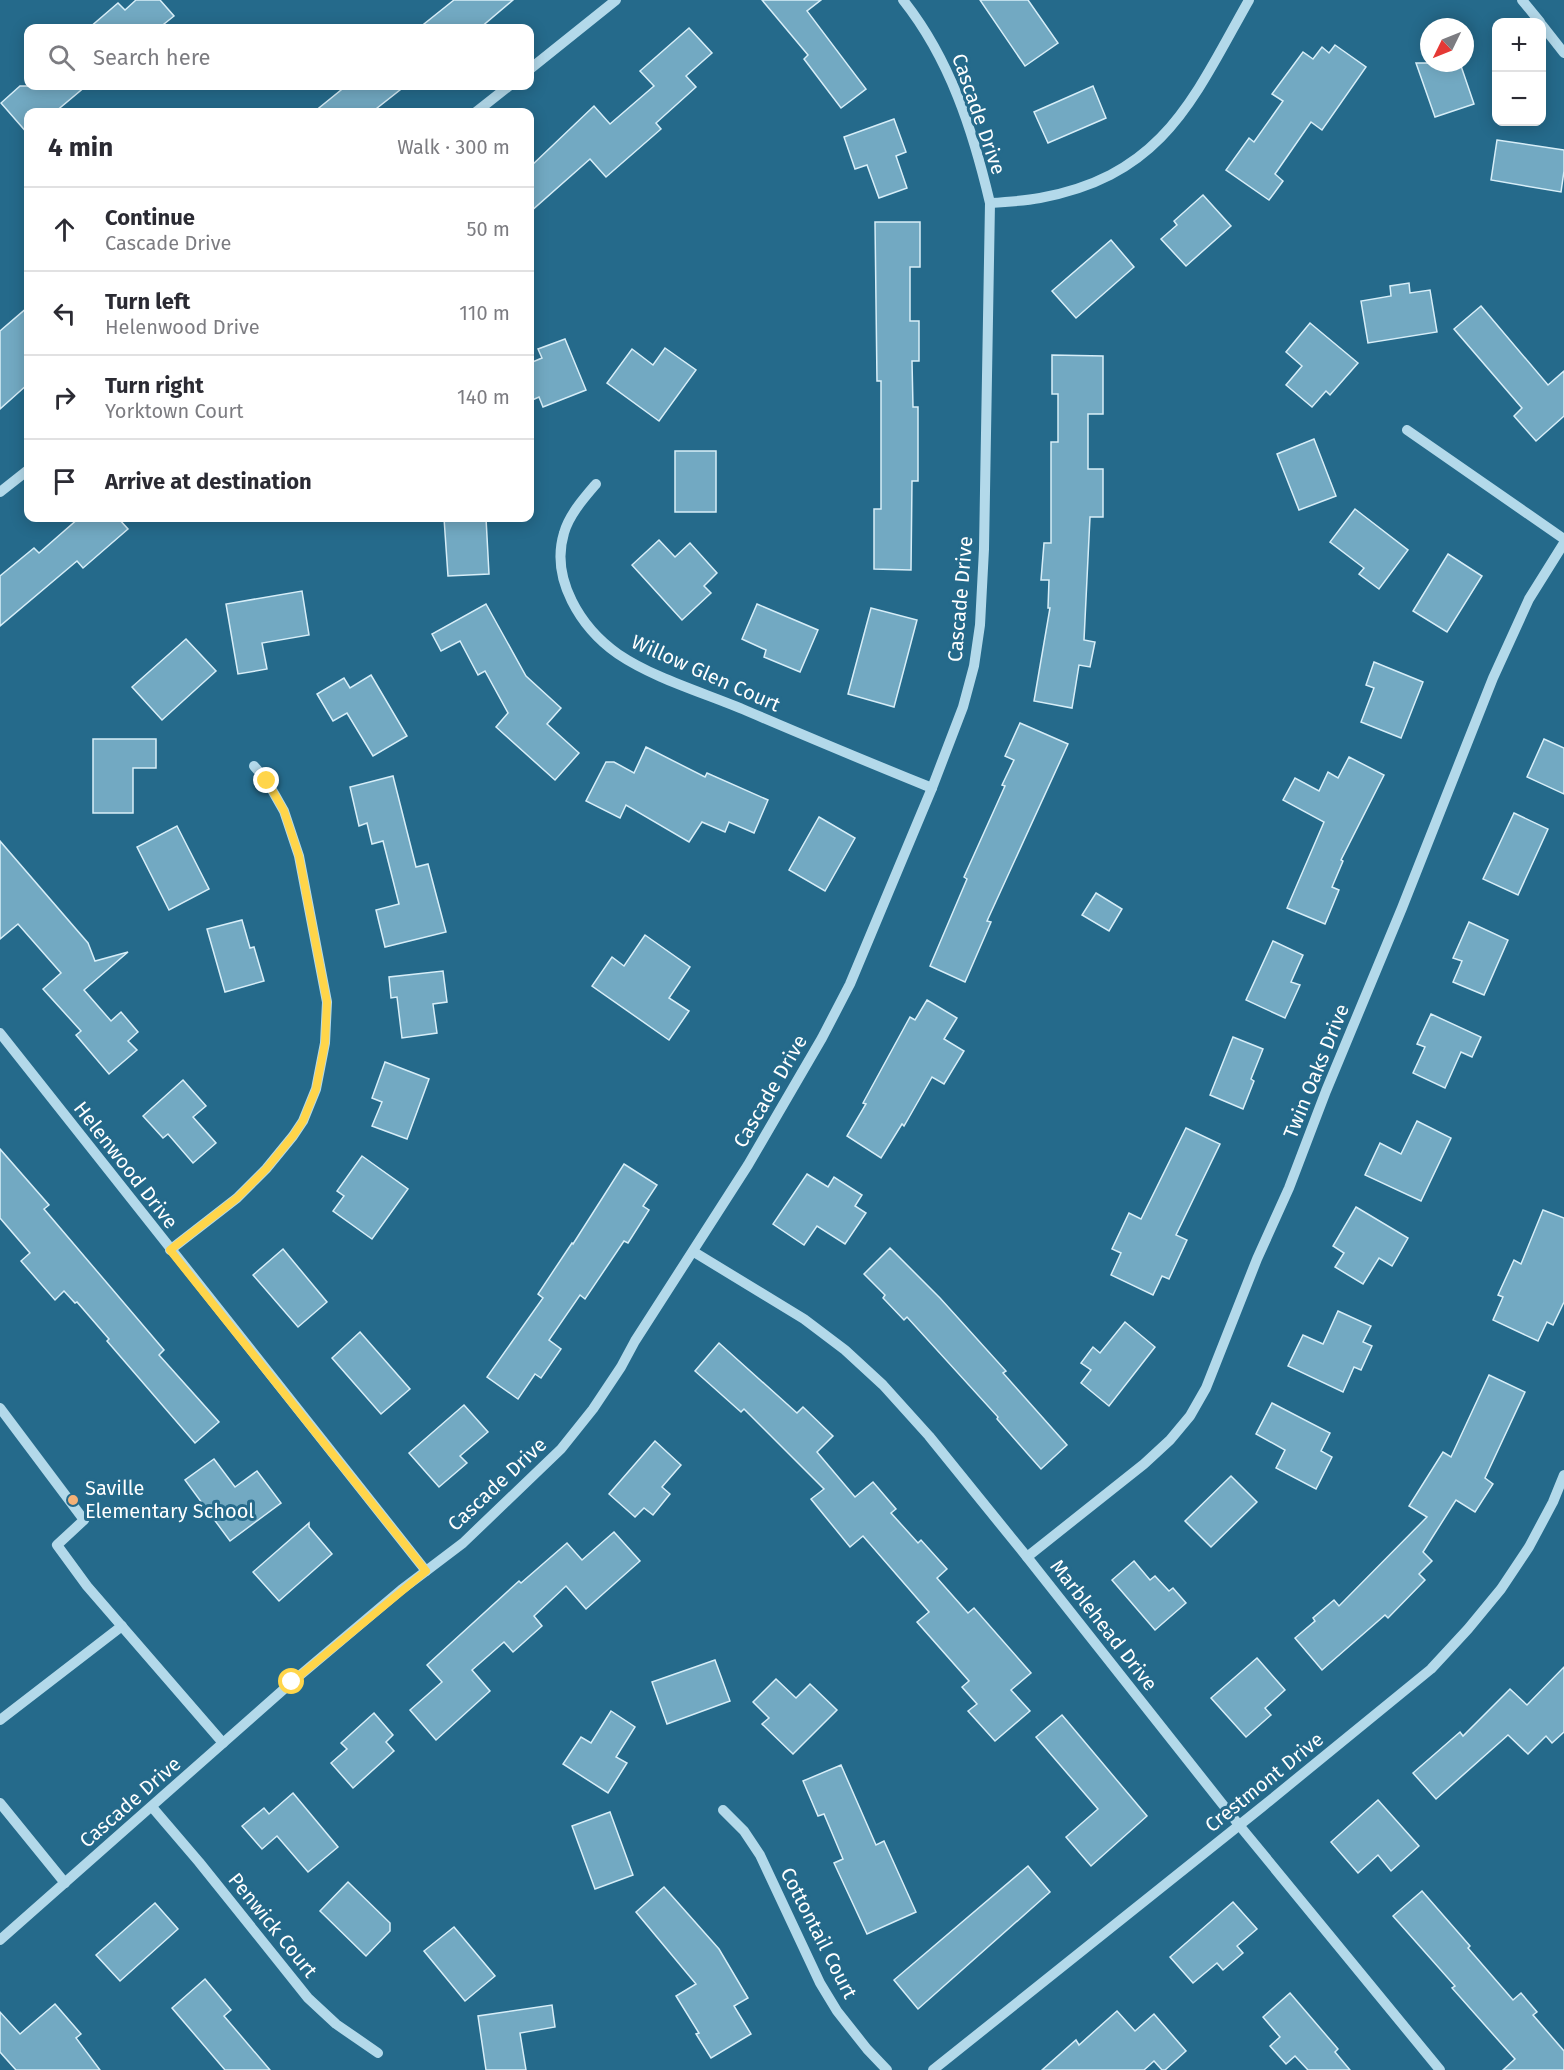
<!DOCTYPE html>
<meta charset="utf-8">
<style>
body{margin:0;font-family:"Fira Sans",sans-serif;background:#f7f7f7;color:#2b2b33}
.controls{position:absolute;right:18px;top:18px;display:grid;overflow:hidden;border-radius:12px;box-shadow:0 3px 15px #0003}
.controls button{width:54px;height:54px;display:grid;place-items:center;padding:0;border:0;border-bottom:2px solid #e1e1e2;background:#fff;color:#2b2b33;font:30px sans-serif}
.compass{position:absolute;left:1420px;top:18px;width:54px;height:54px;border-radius:50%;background:#fff;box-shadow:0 3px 15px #0003;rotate:227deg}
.stop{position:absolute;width:18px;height:18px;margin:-14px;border:4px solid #ffd54a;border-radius:50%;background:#fff}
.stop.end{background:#ffd54a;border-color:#fff;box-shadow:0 2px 6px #0008}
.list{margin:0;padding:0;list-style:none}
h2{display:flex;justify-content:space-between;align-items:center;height:78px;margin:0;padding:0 24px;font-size:26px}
h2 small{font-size:20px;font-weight:400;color:#7c7c81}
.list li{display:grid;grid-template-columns:39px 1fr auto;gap:18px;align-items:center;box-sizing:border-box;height:84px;padding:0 24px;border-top:2px solid #e1e1e2}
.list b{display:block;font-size:22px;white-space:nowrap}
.list p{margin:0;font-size:20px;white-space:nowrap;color:#7c7c81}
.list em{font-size:20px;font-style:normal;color:#7c7c81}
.icon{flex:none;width:33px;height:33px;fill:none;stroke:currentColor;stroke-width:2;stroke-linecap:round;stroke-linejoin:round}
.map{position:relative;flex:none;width:1564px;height:2070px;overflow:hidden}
.search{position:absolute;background:#fff;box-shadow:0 3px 15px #0003;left:24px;top:24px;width:510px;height:66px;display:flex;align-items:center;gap:15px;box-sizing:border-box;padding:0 21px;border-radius:12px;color:#7c7c81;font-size:22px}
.panel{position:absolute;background:#fff;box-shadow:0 3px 15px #0003;left:24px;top:108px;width:510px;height:414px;border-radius:12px}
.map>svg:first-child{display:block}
.building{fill:#72a9c2;stroke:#d7eef8;stroke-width:1.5}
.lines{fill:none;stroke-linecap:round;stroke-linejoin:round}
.minor{stroke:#b3d9ea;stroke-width:10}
.route{stroke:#ffd54a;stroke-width:8}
.poi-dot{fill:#f4b177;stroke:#256a8b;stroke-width:2}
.labels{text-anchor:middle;stroke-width:6;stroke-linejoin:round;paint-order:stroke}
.street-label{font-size:20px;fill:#fff;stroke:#256a8b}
.poi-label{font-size:20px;fill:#fff;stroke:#256a8b;text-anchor:start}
</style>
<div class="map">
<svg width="1564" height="2070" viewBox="0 0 1564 2070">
<rect width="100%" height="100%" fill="#256a8b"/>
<g class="building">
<polygon points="136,0 160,0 174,16 159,28 89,28 118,3 125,10"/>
<polygon points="454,0 513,0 480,28 419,28"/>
<polygon points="762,0 821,0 807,11 866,89 841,108 804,59 808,55"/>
<polygon points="980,0 1028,0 1058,43 1025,66"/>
<polygon points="689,28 712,53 686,76 696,87 656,123 661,129 606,177 590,159 530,212 530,167 594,106 610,124 654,86 640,71"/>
<polygon points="1335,45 1366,67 1322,130 1311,122 1275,174 1283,181 1269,200 1226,170 1249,138 1254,142 1283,101 1272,94 1303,52 1313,59 1322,47 1329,53"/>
<polygon points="1416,63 1460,63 1474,104 1435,117"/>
<polygon points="20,86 86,86 55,112 28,112 28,134 1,103"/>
<polygon points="346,86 405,86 372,112 314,112"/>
<polygon points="1093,86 1106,118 1048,143 1034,112"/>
<polygon points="894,119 906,152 896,156 907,188 879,198 867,165 855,169 844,137"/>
<polygon points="1497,140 1564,150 1564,171 1561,192 1491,180"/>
<polygon points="1203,195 1231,226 1186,266 1161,239 1177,225 1174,221"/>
<polygon points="875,222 920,222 920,267 910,267 910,321 919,321 919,361 912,361 913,407 918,407 918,481 912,481 911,570 874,569 874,509 881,509 881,381 877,381"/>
<polygon points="1111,240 1134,267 1076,318 1052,291"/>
<polygon points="1409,283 1410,293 1430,290 1437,332 1368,343 1361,301 1391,296 1390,286"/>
<polygon points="1481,306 1548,385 1564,371 1564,416 1536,441 1514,416 1522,408 1454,329"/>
<polygon points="28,307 28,384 0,409 0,331"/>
<polygon points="1310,323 1358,363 1330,395 1326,391 1312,407 1286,385 1302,366 1286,352"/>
<polygon points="565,339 586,390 543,407 539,397 530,401 530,363 542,358 538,349"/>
<polygon points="665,348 696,370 659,421 607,383 632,349 653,365"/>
<polygon points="1052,355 1103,356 1103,414 1088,414 1088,469 1103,469 1103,517 1090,517 1084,640 1095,642 1090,667 1079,665 1072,708 1034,701 1050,608 1048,608 1049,580 1041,580 1044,543 1051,543 1051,442 1058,442 1058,394 1052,394"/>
<polygon points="1314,439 1336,496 1299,510 1277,454"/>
<rect x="675" y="451" width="41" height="61"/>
<polygon points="1355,509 1408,550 1379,589 1359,574 1364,568 1330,542"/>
<polygon points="79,518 118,518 128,529 83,568 77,561 0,626 0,576 34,548 39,553"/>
<polygon points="444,518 486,518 489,574 448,576"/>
<polygon points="659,540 675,557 690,543 717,573 704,586 711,593 682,620 632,565"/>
<polygon points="1448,554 1482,576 1447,632 1413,611"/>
<polygon points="302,591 309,635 262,643 267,669 238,674 226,604"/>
<polygon points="486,604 526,676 561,708 547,724 579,753 555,780 496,727 508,713 485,671 478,675 460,641 441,651 432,634"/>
<polygon points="757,604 818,630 800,672 764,657 766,650 742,639"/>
<polygon points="871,608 917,620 894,707 848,694"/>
<polygon points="186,639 216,671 162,720 132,687"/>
<polygon points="1374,662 1423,682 1401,738 1361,722 1374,688 1366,685"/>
<polygon points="371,675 407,736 373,756 347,713 333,721 317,694 344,678 350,688"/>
<polygon points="1020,723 1068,744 987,921 991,922 965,982 930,966 967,879 964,877 1005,786 1002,785 1014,760 1005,756"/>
<polygon points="93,739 156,739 156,768 133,768 133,813 93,813"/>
<polygon points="1544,739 1564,748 1564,794 1527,777"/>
<polygon points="646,747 705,777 707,773 768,800 754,833 729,822 725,832 702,822 689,842 626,805 620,818 586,801 606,762 614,762 634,773"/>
<polygon points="1349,757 1384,775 1341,860 1343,861 1332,887 1339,890 1325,924 1287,908 1324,822 1283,800 1295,778 1319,791 1328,772 1338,778"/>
<polygon points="393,776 416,867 428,864 446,932 385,947 376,910 399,904 383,841 372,844 367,823 359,826 350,787"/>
<polygon points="1514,813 1548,829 1518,895 1483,879"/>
<polygon points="819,817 855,838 825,891 789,870"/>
<polygon points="177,826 209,889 169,910 137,847"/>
<polygon points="0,841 88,943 95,961 128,952 84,990 111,1021 121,1012 138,1032 128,1041 137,1050 109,1074 76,1035 81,1031 43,989 61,973 18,924 0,939"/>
<polygon points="1096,893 1122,909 1109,931 1082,915"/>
<polygon points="242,920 250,948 254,947 264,981 225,992 207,929"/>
<polygon points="1469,922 1508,940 1484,995 1453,982 1462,961 1453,958"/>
<polygon points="645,935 690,967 669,998 689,1011 669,1040 592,986 612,957 624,966"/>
<polygon points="1273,941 1303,955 1291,982 1300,985 1285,1018 1246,1000"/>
<polygon points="443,971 447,1002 433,1004 437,1033 402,1038 397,997 391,998 389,977"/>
<polygon points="927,1000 957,1018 944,1039 964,1051 944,1084 932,1077 904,1126 902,1124 881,1158 847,1136 866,1104 863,1103 910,1017 915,1020"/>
<polygon points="1431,1014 1481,1037 1472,1057 1461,1052 1445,1088 1413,1073 1425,1047 1417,1044"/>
<polygon points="1233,1037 1263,1049 1251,1079 1254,1081 1243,1109 1210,1095"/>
<polygon points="385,1062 429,1079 407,1139 372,1126 382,1102 372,1098"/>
<polygon points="183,1080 206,1106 193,1117 216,1143 193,1163 168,1134 163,1138 143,1116"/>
<polygon points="1417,1121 1451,1138 1421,1201 1365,1175 1380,1143 1401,1154"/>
<polygon points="1186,1128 1220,1144 1176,1235 1187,1240 1169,1279 1162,1276 1153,1295 1111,1275 1121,1253 1112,1249 1129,1213 1141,1219"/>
<polygon points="0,1149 49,1205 44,1209 164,1350 159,1355 219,1422 195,1443 107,1341 109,1339 77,1302 75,1303 64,1291 55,1300 21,1261 30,1253 0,1218"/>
<polygon points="362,1156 408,1189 372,1239 333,1211 344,1196 337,1191"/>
<polygon points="624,1164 657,1185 643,1206 649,1210 628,1243 624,1241 585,1299 580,1295 549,1340 561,1349 541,1378 535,1374 518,1399 487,1377 543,1298 538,1294 572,1243 573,1244"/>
<polygon points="807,1174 828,1187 834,1177 862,1195 855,1206 866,1213 845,1244 817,1226 804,1245 773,1224"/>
<polygon points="1356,1207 1408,1238 1392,1266 1379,1258 1363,1284 1335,1267 1344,1253 1333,1246"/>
<polygon points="1543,1210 1564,1218 1564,1302 1553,1325 1547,1322 1538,1341 1493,1320 1503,1297 1498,1295 1514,1260 1521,1264"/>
<polygon points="890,1248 940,1298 1006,1371 1003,1373 1067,1445 1041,1469 997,1419 998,1417 907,1317 904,1320 883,1298 885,1295 864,1274"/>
<polygon points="283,1249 327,1302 298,1327 253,1275"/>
<polygon points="1338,1311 1371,1326 1363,1342 1372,1346 1361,1370 1354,1367 1343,1392 1288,1366 1303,1335 1323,1344"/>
<polygon points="1125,1322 1155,1347 1109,1406 1081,1383 1091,1370 1081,1363 1093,1347 1100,1353"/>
<polygon points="360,1332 410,1389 381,1414 332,1358"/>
<polygon points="719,1343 797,1413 803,1407 833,1436 817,1452 855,1497 873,1482 896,1509 891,1513 918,1543 921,1540 947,1569 937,1578 968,1613 974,1608 1031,1673 1011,1690 1030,1711 995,1741 968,1711 977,1704 962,1687 969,1681 917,1622 929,1612 863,1536 850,1547 811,1499 824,1489 744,1409 741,1412 695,1371"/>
<polygon points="1489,1375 1525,1392 1485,1478 1493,1484 1475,1512 1456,1500 1423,1552 1432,1561 1419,1574 1425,1580 1388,1618 1385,1615 1322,1670 1295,1638 1315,1621 1313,1618 1334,1600 1339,1606 1427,1517 1409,1506 1443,1452 1451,1457"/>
<polygon points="1272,1403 1330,1433 1321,1451 1332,1457 1316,1489 1276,1468 1285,1450 1256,1434"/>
<polygon points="464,1405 488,1432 460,1456 467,1463 439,1487 409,1453"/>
<polygon points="655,1441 681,1465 662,1487 670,1494 653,1515 644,1508 635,1517 609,1494"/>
<polygon points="214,1459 235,1487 257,1471 281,1503 230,1541 185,1480"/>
<polygon points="1231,1476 1257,1502 1211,1547 1185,1521"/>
<polygon points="309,1523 309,1527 332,1554 279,1601 253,1572"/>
<polygon points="614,1532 640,1561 586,1609 566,1586 534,1616 542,1626 513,1652 504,1642 472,1670 490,1691 436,1740 410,1710 442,1682 427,1665 519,1581 521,1583 567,1543 582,1560"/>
<polygon points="1134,1561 1150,1580 1155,1576 1169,1591 1173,1588 1186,1603 1155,1630 1112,1580"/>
<polygon points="1257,1658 1285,1690 1265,1708 1271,1715 1246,1737 1211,1698"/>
<polygon points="715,1660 730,1701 667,1724 652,1682"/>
<polygon points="1564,1667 1564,1732 1552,1743 1546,1736 1528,1754 1508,1735 1436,1799 1413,1773 1460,1732 1463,1736 1510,1689 1527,1705"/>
<polygon points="776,1679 796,1698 810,1684 837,1710 793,1754 762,1724 769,1718 753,1702"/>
<polygon points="611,1711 635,1727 616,1757 627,1763 608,1793 563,1764 581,1737 591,1743"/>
<polygon points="374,1713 393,1735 386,1742 394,1751 353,1788 331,1763 347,1749 341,1743"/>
<polygon points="1062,1715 1147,1816 1091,1866 1066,1837 1098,1809 1036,1737"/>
<polygon points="841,1765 876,1845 884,1841 916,1912 867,1934 834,1863 843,1859 824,1814 818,1816 803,1781"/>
<polygon points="293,1793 338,1847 308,1872 277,1836 262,1849 242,1826 264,1808 269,1814"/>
<polygon points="1378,1800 1419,1846 1391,1871 1378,1855 1358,1873 1331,1842"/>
<polygon points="610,1812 633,1875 595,1889 572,1826"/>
<polygon points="1028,1866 1050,1892 918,2009 894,1980"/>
<polygon points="348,1882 390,1923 390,1931 366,1956 320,1911"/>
<polygon points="664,1887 719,1949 748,1998 734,2006 751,2034 711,2058 696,2034 699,2033 676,1996 696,1984 636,1912"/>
<polygon points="1422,1891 1470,1946 1468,1948 1513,2000 1521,1993 1537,2012 1533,2015 1564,2051 1564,2070 1503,2070 1515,2059 1452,1988 1455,1986 1393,1916"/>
<polygon points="1233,1902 1257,1929 1237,1946 1243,1953 1223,1970 1217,1963 1193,1983 1170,1957"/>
<polygon points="155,1903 178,1929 120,1981 96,1955"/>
<polygon points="454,1927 495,1976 465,2001 424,1951"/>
<polygon points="205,1979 231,2010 224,2016 270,2070 225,2070 172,2008"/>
<polygon points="1290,1993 1338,2049 1335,2052 1350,2070 1308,2070 1295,2056 1286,2064 1270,2046 1280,2037 1263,2017"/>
<polygon points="55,2004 81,2034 76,2038 100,2070 16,2070 0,2052 0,2012 20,2034"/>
<polygon points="552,2005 555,2027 520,2033 526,2070 486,2070 478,2016"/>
<polygon points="1117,2011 1135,2031 1154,2014 1186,2051 1165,2070 1162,2070 1154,2061 1144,2070 1042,2070 1076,2040 1079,2045"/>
</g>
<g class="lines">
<g class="minor">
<polyline points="1522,0 1540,22"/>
<polyline points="1542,25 1564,53"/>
<polyline points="530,69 616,0"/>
<polyline points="476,112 509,86"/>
<path d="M990,203C1007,202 1024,201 1040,198C1164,175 1193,99 1249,0"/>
<polyline points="1407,430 1564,539"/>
<path d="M596,484C584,498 569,515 564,533C550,579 581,628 618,654C655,679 705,693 747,711C808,737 870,763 932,788"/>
<polyline points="0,492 28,470"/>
<polyline points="0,1033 426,1571"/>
<polyline points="170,1250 237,1198 266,1169 293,1136 303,1121 316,1089 325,1043 327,1002 299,856 284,811 267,781 254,766"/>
<polyline points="694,1252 804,1319 845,1350 883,1385 929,1436 1027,1557 1239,1825 1440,2070"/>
<polyline points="0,1408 84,1520 57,1545 87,1586 223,1743"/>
<polyline points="1027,1557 1144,1464 1170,1440 1190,1416 1206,1388 1257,1259 1289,1188 1326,1091 1402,908 1493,678 1529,599 1564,543"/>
<polyline points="0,1720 122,1626"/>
<polyline points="0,1803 65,1883"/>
<polyline points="152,1807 199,1862 308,1998 336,2024 378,2053"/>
<polyline points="723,1810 744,1831 760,1855 820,1983 837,2011 867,2049 887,2070"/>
<path d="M0,1940L292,1682L401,1590L463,1543L561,1449L593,1409L621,1367L635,1341L748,1165L822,1038L850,984L932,788L963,707L974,666L980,625L984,549L990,203C973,131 950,59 903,0"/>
<polyline points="933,2070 1262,1807 1431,1669 1468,1629 1501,1589 1529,1547 1553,1502 1564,1475"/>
</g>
</g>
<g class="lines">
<polyline class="route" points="267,781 284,811 299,856 327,1002 325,1043 316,1089 303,1121 293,1136 266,1169 237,1198 170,1250 426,1571 292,1682"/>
</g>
<circle class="poi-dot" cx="73" cy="1500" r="6"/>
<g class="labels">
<g class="street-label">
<text transform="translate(979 114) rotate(71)" y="7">Cascade Drive</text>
<text transform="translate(960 599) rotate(-85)" y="7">Cascade Drive</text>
<text transform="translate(706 673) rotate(24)" y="7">Willow Glen Court</text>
<text transform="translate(1316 1071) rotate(-68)" y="7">Twin Oaks Drive</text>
<text transform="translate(770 1091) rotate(-60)" y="7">Cascade Drive</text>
<text transform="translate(126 1165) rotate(52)" y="7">Helenwood Drive</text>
<text transform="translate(497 1484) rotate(-43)" y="7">Cascade Drive</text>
<text transform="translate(1104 1625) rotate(52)" y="7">Marblehead Drive</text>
<text transform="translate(1264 1782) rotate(-39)" y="7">Crestmont Drive</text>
<text transform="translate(130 1802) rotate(-41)" y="7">Cascade Drive</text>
<text transform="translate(273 1925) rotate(51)" y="7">Penwick Court</text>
<text transform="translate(819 1933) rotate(63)" y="7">Cottontail Court</text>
</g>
<g class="poi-label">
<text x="85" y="1495">Saville<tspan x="85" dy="23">Elementary School</tspan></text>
</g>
</g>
</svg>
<div class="controls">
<button>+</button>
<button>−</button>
</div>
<svg class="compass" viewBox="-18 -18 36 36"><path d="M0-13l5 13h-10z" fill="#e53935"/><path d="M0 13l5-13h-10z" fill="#7c7c81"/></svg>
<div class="stop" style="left:292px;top:1682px"></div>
<div class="stop end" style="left:267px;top:781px"></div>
<div class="search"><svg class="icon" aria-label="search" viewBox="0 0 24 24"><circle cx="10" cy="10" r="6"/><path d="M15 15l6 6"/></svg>Search here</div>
<section class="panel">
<h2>4 min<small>Walk · 300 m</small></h2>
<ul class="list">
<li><svg class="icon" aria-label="ahead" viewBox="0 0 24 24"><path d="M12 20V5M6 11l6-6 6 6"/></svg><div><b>Continue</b><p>Cascade Drive</p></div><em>50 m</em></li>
<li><svg class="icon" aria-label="left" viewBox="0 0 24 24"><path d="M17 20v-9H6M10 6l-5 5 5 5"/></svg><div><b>Turn left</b><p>Helenwood Drive</p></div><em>110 m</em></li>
<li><svg class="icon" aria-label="right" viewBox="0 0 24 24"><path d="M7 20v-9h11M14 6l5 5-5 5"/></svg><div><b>Turn right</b><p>Yorktown Court</p></div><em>140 m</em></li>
<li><svg class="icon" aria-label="arrive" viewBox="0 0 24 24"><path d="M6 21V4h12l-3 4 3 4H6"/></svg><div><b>Arrive at destination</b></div></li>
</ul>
</section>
</div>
